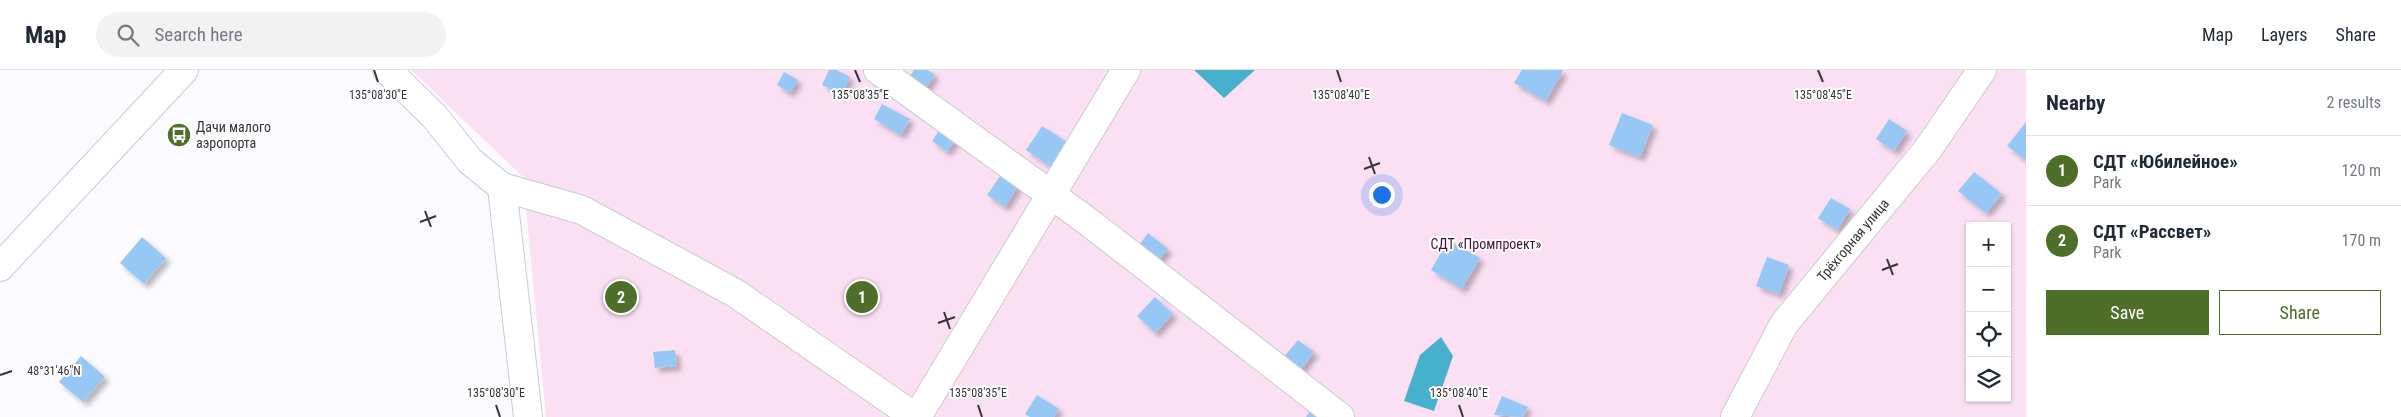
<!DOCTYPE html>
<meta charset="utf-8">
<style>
body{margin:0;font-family:"Roboto Condensed",sans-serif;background:#f2f2f3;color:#1f2937}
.controls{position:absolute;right:15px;bottom:15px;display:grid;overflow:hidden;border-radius:0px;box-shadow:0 1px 4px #0004}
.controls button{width:45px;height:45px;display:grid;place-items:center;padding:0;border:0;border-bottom:1px solid #e0e1e3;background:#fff;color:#1f2937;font:25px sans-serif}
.you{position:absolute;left:1381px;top:124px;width:18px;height:18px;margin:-12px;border:4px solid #fff;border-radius:50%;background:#1a73e8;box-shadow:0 0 0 8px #1a73e833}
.badge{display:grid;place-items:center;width:32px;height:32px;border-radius:50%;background:#4d6f27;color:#fff;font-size:16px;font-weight:700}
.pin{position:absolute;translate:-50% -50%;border:2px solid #fff;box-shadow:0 1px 5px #0006}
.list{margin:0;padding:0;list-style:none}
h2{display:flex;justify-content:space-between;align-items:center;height:65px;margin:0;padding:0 20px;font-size:21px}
h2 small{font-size:16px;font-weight:400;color:#747a83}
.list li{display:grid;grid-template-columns:32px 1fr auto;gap:15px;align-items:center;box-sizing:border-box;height:70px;padding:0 20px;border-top:1px solid #e0e1e3}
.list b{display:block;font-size:19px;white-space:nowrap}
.list p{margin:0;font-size:16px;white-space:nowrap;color:#747a83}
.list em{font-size:16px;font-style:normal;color:#747a83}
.actions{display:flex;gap:10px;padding:15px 20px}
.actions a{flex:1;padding:11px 0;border:1px solid #4d6f27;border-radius:0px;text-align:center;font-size:18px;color:#4d6f27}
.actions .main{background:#4d6f27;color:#fff}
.icon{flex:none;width:28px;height:28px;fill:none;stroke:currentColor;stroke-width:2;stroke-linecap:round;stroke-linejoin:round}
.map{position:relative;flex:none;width:2026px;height:347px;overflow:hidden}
header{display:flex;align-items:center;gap:30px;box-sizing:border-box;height:70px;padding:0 25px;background:#fff;border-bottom:1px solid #e0e1e3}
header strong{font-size:24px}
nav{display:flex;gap:28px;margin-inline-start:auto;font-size:18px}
.search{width:350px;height:45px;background:#f2f2f3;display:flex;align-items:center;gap:12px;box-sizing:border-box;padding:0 18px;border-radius:28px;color:#747a83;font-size:19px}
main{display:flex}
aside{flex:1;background:#fff}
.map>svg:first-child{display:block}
.green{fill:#fbe0f4;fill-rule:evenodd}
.water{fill:#47b0cc}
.building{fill:#97c8f5;filter:url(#shadow)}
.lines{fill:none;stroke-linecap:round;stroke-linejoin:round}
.minor-casing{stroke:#cacbd3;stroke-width:30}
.minor{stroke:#fff;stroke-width:28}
.ticks{fill:none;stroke:#343437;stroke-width:2}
.labels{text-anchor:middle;stroke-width:4;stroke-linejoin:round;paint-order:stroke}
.poi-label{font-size:14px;fill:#343437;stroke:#fff;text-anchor:start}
.street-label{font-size:14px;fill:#343437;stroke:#fff}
.park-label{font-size:14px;fill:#460c3d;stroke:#fff}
.ticks-label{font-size:12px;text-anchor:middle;fill:#343437;stroke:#fff;stroke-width:4;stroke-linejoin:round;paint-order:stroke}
</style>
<header>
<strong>Map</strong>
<div class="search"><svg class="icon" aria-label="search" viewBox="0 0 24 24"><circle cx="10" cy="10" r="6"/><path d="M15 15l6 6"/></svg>Search here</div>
<nav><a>Map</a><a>Layers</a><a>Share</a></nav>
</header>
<main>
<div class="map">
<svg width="2026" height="347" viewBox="0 0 2026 347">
<defs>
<filter id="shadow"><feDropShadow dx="4.5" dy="4.5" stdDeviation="2.5" flood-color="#0004"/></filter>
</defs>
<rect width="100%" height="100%" fill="#fbfbff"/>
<path class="green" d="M411,0H2026V347H546L523,107ZM1970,156H2007V328H1970Z"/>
<g class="water">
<polygon points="1194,0 1255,0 1224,28"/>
<polygon points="1441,267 1453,286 1434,341 1404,331 1420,285"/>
</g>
<g class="building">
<polygon points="829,0 837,0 850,7 842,24 822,15"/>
<polygon points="914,0 928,0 935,5 924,21 907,10"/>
<polygon points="1522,0 1562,0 1563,1 1546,31 1514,13"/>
<polygon points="784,2 798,10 790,23 777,15"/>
<polygon points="882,34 910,49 901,65 874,49"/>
<polygon points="1622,43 1653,55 1640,87 1609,75"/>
<polygon points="1889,49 1907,61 1894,81 1876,69"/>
<polygon points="2026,52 2026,90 2007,76"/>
<polygon points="942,56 958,67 947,82 932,71"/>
<polygon points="1042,56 1075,77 1059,102 1026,80"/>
<polygon points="1974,102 2002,124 1986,143 1958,121"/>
<polygon points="1001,105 1018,116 1005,137 987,125"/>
<polygon points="1831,128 1850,139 1837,160 1818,148"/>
<polygon points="1148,163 1168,179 1154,196 1135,181"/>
<polygon points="142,167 166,188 144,214 120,193"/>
<polygon points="1448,170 1480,188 1462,219 1431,200"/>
<polygon points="1767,187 1789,195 1779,224 1756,216"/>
<polygon points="1155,227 1173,244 1155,263 1137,246"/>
<polygon points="1298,270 1314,282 1295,308 1278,294"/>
<polygon points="675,280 677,296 655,298 653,282"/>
<polygon points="81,286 105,307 83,332 59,312"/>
<polygon points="1037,325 1059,339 1054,347 1030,347 1025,344"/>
<polygon points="1502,326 1528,337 1523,347 1494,345"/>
<polygon points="1310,341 1319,347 1306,347"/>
</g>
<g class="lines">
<g class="minor-casing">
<g id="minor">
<polyline points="387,0 434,46 470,91 502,117 528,347"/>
<polyline points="878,0 1086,150 1340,347"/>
<polyline points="502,117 582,140 735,223 915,347"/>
<polyline points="0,197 184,0"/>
<polyline points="917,347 1126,0"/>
<polyline points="1735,347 1784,254 1928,79 1982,0"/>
</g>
</g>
<use href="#minor" class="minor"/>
</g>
<path class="ticks" d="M374,0L378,12M855,0L860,12M1337,0L1341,12M1818,0L1823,12M1369,87L1375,104M1364,99L1380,93M425,141L431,157M420,152L436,146M1887,189L1893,205M1882,200L1898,194M944,242L950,259M938,253L955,247M0,305L12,301M496,335L500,347M978,335L982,347M1459,335L1463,347"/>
<defs>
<g id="bus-disc" transform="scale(1.25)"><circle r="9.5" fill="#4d6f27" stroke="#fff"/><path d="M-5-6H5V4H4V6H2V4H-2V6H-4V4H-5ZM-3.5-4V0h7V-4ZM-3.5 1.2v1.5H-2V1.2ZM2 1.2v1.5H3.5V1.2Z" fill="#fff"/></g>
</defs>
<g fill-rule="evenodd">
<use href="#bus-disc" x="179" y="65"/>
</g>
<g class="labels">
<g class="poi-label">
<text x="196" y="62">Дачи малого<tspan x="196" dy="16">аэропорта</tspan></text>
</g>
<g class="street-label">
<text transform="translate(1853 170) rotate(-50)" y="5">Трёхгорная улица</text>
</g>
<g class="park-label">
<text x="1486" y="179">СДТ «Промпроект»</text>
</g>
</g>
<g class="ticks-label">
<text x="378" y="29">135°08'30"E</text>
<text x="860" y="29">135°08'35"E</text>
<text x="1341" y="29">135°08'40"E</text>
<text x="1823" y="29">135°08'45"E</text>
<text x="54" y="305">48°31'46"N</text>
<text x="496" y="327">135°08'30"E</text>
<text x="978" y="327">135°08'35"E</text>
<text x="1459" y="327">135°08'40"E</text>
</g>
</svg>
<div class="controls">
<button>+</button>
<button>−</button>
<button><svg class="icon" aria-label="locate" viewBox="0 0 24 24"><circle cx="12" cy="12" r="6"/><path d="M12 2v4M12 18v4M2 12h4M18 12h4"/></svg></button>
<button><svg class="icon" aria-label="layers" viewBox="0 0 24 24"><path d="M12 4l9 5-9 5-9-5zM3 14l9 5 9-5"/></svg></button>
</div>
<div class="you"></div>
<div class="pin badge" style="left:862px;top:227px">1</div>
<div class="pin badge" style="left:621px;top:227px">2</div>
</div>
<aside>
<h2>Nearby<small>2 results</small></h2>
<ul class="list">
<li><span class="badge">1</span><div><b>СДТ «Юбилейное»</b><p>Park</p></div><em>120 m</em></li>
<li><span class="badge">2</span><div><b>СДТ «Рассвет»</b><p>Park</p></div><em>170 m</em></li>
</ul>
<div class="actions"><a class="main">Save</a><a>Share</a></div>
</aside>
</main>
